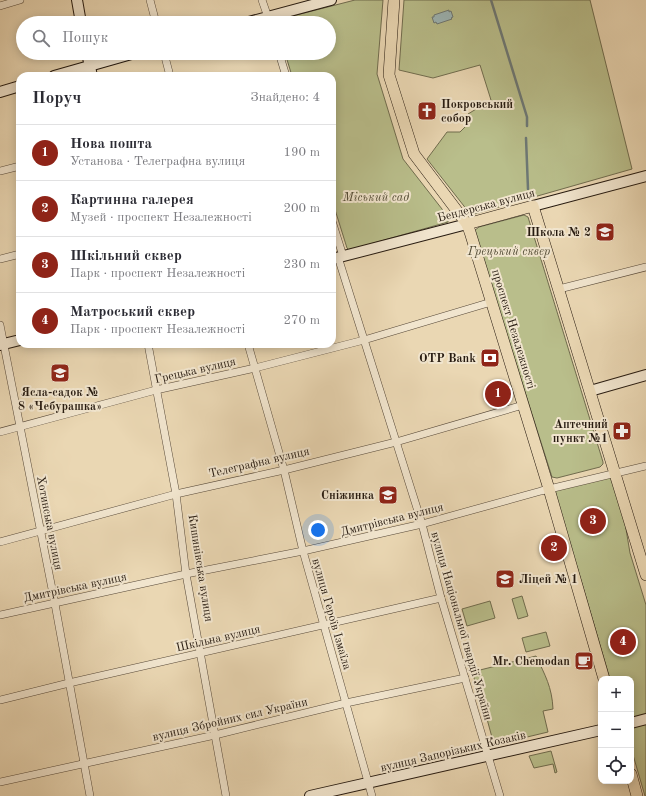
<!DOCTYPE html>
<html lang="uk">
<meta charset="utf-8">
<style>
body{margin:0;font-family:"Old Standard TT",serif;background:#f2f2f3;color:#2b2b33}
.controls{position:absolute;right:12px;bottom:12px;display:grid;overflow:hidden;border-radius:8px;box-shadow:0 2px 10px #0003}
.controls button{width:36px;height:36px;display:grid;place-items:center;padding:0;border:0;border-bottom:1px solid #e1e1e2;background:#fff;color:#2b2b33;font:20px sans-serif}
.you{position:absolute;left:318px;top:530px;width:14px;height:14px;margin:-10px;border:3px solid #fff;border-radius:50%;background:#1a73e8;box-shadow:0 0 0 6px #1a73e833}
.badge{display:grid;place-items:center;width:26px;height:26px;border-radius:50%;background:#8f2418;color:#fff;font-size:13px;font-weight:700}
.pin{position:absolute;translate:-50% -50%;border:2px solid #fff;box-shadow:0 1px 4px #0006}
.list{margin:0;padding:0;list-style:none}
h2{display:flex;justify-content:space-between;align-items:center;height:52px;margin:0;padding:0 16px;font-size:17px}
h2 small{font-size:13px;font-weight:400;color:#7c7c81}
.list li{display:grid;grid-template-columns:26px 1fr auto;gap:12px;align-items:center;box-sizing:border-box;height:56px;padding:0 16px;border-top:1px solid #e1e1e2}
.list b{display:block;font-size:15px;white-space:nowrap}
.list p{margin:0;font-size:13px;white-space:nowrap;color:#7c7c81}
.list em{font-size:13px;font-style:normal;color:#7c7c81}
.icon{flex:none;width:22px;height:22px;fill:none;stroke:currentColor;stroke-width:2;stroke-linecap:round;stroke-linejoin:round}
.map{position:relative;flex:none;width:646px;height:796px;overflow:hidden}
.search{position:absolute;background:#fff;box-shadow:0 2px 10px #0003;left:16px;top:16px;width:320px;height:44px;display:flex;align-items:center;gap:10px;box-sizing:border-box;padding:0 14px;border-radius:22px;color:#7c7c81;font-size:15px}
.panel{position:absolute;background:#fff;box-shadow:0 2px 10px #0003;left:16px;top:72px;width:320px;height:276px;border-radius:12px}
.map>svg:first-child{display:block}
.green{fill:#b9be8b;stroke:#706c4e}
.water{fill:#9db7b8;stroke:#6d7875}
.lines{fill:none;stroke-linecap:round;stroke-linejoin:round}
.stream{stroke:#6d7875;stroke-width:2.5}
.street-casing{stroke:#574939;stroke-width:8}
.secondary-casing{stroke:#261a10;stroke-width:12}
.primary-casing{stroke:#261a10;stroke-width:12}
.street{stroke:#f1e5ce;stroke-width:7}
.secondary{stroke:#f1e5ce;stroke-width:10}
.primary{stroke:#ead7b3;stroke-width:11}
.labels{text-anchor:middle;stroke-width:4;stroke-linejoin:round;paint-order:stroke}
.poi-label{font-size:12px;font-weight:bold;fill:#261a10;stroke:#f1e5ce;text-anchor:end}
.park-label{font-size:12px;font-style:italic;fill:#524b35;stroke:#f1e5ce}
.street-label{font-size:12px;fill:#261a10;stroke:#f1e5ce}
</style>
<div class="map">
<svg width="646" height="796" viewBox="0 0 646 796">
<rect width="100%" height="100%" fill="#ead7b3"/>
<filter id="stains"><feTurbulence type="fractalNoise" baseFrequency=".005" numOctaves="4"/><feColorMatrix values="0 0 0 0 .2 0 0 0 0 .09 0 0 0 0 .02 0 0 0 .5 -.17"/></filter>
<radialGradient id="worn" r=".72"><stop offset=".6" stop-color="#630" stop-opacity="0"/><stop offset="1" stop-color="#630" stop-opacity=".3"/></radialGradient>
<g class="green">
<polygon points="355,0 383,0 377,74 403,159 449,218 448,222 349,250 347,248 332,200 332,76 292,76 285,53 329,53 329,23 275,23 277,20"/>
<polygon points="404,0 590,0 632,169 471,215 427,159 447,132 460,132 470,122 468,114 491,100 480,65 433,78 399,70"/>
<polygon points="524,215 528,217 603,462 603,464 600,467 557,478 552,477 474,231 479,227"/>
<polygon points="615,473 618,481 630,553 646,605 646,716 631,719 631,679 610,679 577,567 549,489"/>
<polygon points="522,596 528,616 518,619 512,599"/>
<polygon points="490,601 495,618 467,626 462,609"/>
<polygon points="546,632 550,646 526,652 522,638"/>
<path d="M536,656C545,675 552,687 553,709L543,711L548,732L498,744L496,742L493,741L484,708L472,672Z"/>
<polygon points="646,723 646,796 645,796 631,748 631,727"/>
<polygon points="551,751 557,772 555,773 553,764 534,768 529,756"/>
</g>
<polygon class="water" points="449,10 449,12 451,11 453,17 451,18 452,19 437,24 436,22 434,23 432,17 434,17 434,15"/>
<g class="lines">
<g class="stream">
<polyline points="491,0 527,117 527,126"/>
<polyline points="526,138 528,189"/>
</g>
<g class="street-casing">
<g id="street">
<polyline points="150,0 156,23"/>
<polyline points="262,0 270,23"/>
<polyline points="0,6 20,0"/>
<polyline points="164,53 170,76"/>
<polyline points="279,53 286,76"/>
<polyline points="0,171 20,166"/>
<polyline points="332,221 343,256"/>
<polyline points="338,257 422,524 441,598 500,796"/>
<polyline points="0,259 20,254"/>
<polyline points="559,289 646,267"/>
<polyline points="0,325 55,604 90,796"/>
<polyline points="148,344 176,494 186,574 226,796"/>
<polyline points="248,344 284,470 303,551 372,796"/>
<polyline points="0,432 156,390 255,368 364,340 488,303"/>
<polyline points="0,542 176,494 284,470 396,442 523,405"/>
<polyline points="0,615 186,574 303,551 422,524 541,491 646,466"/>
<polyline points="0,700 69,683 441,598"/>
<polyline points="0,782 215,735 346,703 465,678"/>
</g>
</g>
<g class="secondary-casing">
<g id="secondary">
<polyline points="77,0 81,23"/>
<polyline points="245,23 331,0"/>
<polyline points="87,53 92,76"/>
<polyline points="54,76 135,53"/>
<polyline points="0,92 20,86"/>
<polyline points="533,206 646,176"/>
<polyline points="332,259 467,224"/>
<polyline points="0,345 20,340"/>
<polyline points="590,391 646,375"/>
<polyline points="631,723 646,719"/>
<polyline points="310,796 601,730"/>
</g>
</g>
<g class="primary-casing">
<g id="primary">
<polyline points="394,0 389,75 414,154 467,224 470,232 549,489 604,679"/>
<polyline points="467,224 533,206 646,575"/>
<polyline points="631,774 637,796"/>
</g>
</g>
<use href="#street" class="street"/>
<use href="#secondary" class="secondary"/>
<use href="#primary" class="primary"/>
</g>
<defs>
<g id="church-square" transform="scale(1)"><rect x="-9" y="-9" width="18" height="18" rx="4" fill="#8f2418" stroke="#f1e5ce"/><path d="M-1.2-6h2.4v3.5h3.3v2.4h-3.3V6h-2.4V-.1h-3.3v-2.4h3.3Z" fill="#fff"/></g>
<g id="school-square" transform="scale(1)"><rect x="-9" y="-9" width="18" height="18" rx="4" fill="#8f2418" stroke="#f1e5ce"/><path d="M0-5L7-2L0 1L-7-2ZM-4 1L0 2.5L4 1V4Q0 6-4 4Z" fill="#fff"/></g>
<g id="bank-square" transform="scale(1)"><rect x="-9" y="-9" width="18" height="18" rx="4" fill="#8f2418" stroke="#f1e5ce"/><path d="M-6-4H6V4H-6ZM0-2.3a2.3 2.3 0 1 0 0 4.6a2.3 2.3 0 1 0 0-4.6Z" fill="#fff"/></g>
<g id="pharmacy-square" transform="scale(1)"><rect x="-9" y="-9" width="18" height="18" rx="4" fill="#8f2418" stroke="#f1e5ce"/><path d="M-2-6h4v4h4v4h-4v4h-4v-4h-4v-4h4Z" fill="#fff"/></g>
<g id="cafe-square" transform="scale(1)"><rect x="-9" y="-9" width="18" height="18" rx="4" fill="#8f2418" stroke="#f1e5ce"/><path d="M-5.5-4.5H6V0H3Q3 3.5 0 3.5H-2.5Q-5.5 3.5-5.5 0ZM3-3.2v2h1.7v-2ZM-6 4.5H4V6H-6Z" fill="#fff"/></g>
</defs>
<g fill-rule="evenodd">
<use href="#church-square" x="427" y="111"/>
<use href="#school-square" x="605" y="232"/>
<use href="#bank-square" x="490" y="358"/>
<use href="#school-square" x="60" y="373"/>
<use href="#pharmacy-square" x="622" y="431"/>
<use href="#school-square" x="388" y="495"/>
<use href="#school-square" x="505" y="579"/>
<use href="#cafe-square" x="584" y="661"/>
</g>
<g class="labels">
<g class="poi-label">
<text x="441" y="108" text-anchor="start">Покровський<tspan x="441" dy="14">собор</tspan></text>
<text x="591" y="236">Школа № 2</text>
<text x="476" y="362">OTP Bank</text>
<text x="60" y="396" text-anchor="middle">Ясла-садок №<tspan x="60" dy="14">8 «Чебурашка»</tspan></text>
<text x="608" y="428">Аптечний<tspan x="608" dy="14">пункт №1</tspan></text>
<text x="374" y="499">Сніжинка</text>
<text x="519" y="583" text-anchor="start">Ліцей № 1</text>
<text x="570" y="665">Mr. Chemodan</text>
</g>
<g class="park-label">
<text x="376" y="201">Міський сад</text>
<text x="509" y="255">Грецький сквер</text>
</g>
<g class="street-label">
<text transform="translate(486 205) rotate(-15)" y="4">Бендерська вулиця</text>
<text transform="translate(514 329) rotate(73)" y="4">проспект Незалежності</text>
<text transform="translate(195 370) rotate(-13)" y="4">Грецька вулиця</text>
<text transform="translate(259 462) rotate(-13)" y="4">Телеграфна вулиця</text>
<text transform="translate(392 519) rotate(-14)" y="4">Дмитрівська вулиця</text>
<text transform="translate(50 523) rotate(79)" y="4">Хотинська вулиця</text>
<text transform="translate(201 568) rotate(81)" y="4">Кишинівська вулиця</text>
<text transform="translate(75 587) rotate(-12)" y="4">Дмитрівська вулиця</text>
<text transform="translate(332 614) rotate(74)" y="4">вулиця Героїв Ізмаїла</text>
<text transform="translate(462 626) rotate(74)" y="4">вулиця Національної гвардії України</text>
<text transform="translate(218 638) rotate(-13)" y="4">Шкільна вулиця</text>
<text transform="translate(230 719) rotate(-13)" y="4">вулиця Збройних сил України</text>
<text transform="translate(453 751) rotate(-13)" y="4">вулиця Запорізьких Козаків</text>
</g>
</g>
<rect width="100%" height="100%" filter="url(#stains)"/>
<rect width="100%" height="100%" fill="url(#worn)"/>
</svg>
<div class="controls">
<button>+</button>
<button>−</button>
<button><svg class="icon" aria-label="locate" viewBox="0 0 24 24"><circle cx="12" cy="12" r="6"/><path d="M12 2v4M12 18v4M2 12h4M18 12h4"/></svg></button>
</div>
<div class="you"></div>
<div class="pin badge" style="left:498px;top:394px">1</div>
<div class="pin badge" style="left:554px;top:548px">2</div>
<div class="pin badge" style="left:593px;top:521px">3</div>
<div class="pin badge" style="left:623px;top:642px">4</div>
<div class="search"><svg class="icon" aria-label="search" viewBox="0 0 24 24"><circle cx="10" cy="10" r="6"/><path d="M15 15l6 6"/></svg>Пошук</div>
<section class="panel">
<h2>Поруч<small>Знайдено: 4</small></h2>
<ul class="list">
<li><span class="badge">1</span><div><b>Нова пошта</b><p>Установа · Телеграфна вулиця</p></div><em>190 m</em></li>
<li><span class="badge">2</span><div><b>Картинна галерея</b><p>Музей · проспект Незалежності</p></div><em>200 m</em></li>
<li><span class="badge">3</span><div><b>Шкільний сквер</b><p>Парк · проспект Незалежності</p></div><em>230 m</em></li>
<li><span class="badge">4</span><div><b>Матроський сквер</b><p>Парк · проспект Незалежності</p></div><em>270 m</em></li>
</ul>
</section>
</div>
